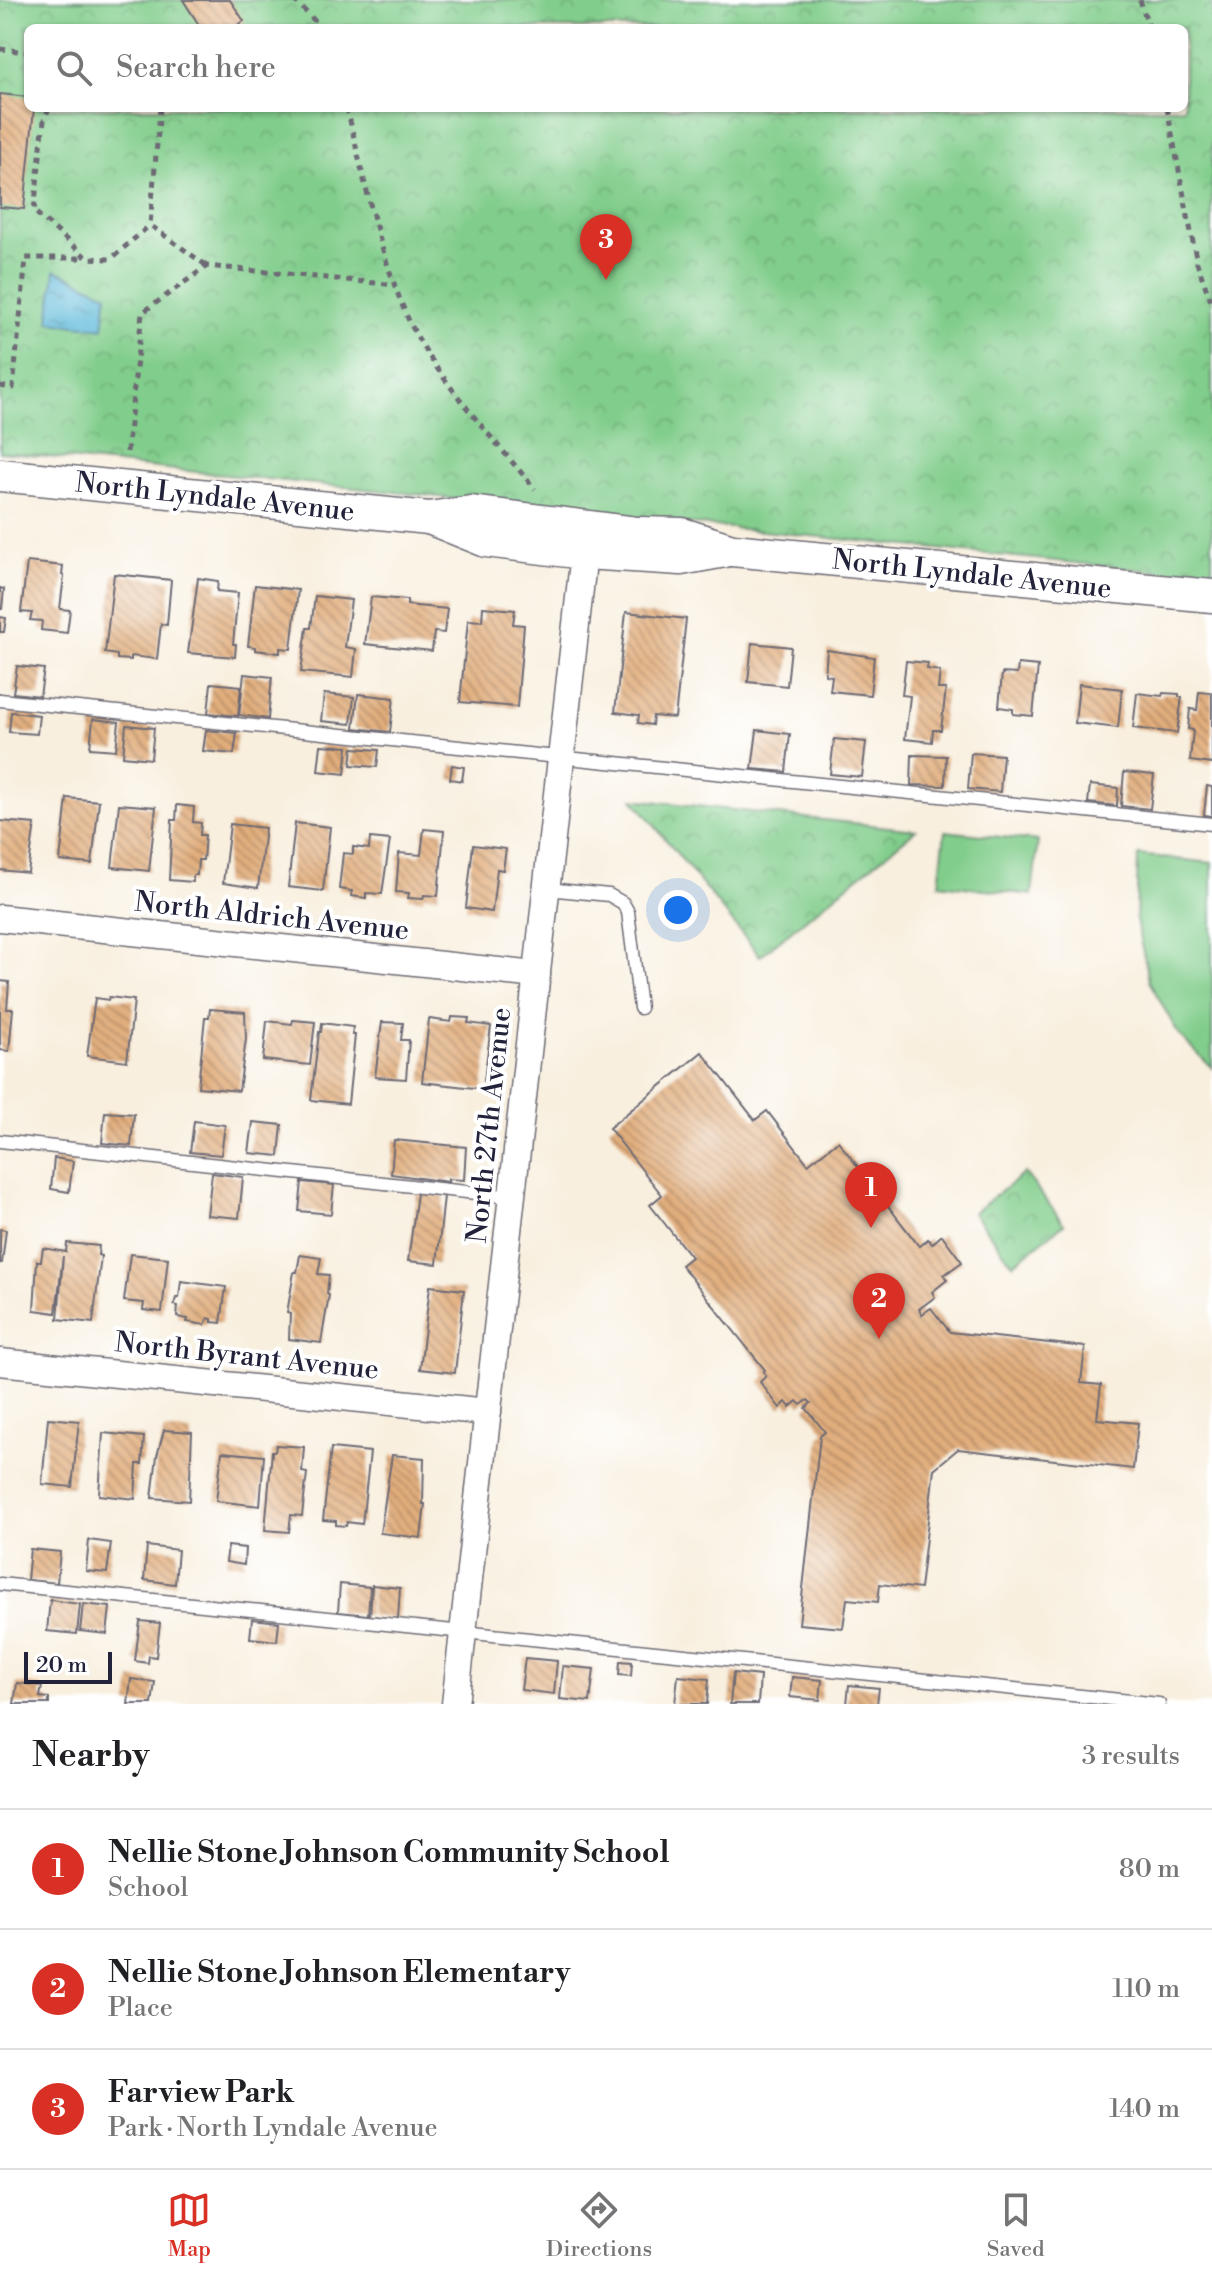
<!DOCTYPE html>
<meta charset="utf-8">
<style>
body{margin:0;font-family:"Libre Bodoni",serif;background:#f2f2f2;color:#202124}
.scale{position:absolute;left:24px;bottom:20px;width:88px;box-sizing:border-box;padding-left:8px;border:4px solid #22223b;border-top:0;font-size:22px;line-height:28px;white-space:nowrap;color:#22223b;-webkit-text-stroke:6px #fff;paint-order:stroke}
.you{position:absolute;left:678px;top:910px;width:28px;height:28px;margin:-20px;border:6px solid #fff;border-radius:50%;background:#1a73e8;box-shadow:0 0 0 12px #1a73e833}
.badge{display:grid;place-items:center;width:52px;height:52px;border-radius:50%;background:#d93025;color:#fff;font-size:26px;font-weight:700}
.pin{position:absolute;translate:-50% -66px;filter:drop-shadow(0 2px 4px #0008)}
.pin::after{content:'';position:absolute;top:42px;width:28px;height:24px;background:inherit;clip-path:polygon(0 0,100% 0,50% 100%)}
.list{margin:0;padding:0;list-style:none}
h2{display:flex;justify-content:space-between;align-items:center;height:104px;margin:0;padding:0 32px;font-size:34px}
h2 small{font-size:26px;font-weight:400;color:#757577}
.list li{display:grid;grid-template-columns:52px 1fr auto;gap:24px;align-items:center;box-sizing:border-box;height:120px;padding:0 32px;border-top:2px solid #e0e0e0}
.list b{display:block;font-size:30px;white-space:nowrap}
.list p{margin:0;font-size:26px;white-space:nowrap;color:#757577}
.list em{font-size:26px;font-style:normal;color:#757577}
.icon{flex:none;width:44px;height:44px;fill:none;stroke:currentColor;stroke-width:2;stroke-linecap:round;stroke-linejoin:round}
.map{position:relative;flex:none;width:1212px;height:1704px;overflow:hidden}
.search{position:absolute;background:#fff;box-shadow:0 2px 6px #0004;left:24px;right:24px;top:24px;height:88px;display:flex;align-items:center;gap:20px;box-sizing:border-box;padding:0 28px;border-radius:12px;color:#757577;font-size:30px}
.sheet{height:464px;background:#fff}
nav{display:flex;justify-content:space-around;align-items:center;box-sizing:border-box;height:112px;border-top:2px solid #e0e0e0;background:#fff;font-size:22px;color:#757577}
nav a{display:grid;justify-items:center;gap:4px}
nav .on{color:#d93025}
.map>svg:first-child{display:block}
.grass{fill:#81cd8b;stroke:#527863;stroke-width:2}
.park{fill:url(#park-crowns);stroke:#527863;stroke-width:2;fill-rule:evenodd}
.water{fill:url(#water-ripples);stroke:#3e6c89;stroke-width:2}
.building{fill:url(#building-back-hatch)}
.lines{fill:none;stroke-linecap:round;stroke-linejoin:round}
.service-casing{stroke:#6d6a74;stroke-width:15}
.minor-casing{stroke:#6d6a74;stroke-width:29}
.tertiary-casing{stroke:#6d6a74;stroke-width:35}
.path{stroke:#6d6a74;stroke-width:5;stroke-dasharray:6 6;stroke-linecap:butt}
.service{stroke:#fff;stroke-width:12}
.minor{stroke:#fff;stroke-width:26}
.tertiary{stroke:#fff;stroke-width:32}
.labels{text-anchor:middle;stroke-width:8;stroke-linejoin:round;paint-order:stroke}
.street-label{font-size:28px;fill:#22223b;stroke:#fff}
</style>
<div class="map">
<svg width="1212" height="1704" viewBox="0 0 1212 1704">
<defs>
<pattern id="park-crowns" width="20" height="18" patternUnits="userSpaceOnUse" patternTransform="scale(2)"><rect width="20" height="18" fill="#81cd8b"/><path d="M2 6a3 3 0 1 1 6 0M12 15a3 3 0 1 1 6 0" fill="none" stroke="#6fb079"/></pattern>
<pattern id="water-ripples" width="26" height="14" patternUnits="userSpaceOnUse" patternTransform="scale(2)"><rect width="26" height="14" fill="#59b7d7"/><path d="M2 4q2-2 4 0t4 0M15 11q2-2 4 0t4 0" fill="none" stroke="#4994b0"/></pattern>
<pattern id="building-back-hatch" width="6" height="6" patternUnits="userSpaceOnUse" patternTransform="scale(2)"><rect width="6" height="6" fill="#e1ad7b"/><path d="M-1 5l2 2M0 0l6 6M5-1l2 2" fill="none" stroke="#b68c66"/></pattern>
</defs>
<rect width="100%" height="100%" fill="#fff"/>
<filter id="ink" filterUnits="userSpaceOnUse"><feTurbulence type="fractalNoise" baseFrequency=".0125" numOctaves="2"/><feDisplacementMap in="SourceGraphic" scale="16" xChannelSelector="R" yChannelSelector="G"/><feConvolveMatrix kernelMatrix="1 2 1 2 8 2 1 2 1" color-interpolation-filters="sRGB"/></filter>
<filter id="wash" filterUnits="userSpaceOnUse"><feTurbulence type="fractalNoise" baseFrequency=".006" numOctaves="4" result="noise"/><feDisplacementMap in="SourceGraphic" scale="32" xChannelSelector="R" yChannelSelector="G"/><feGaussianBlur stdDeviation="1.8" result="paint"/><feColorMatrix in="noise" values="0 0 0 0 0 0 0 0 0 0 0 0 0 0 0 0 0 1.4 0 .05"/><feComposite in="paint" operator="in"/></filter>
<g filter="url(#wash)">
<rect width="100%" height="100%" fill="#f8efde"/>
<g class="grass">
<polygon points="945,831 1038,841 1032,895 939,884"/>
<polygon points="1138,855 1212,863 1212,1068 1179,1035 1149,981 1136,920"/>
</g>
<g class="park">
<path d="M0,0H1212V577L683,523L653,525L424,495L0,452ZM28,28H1184V108H28Z"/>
<polygon points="633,799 916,830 760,956"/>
<polygon points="1025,1173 1064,1224 1013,1264 973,1213"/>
</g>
<polygon class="water" points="55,270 107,294 103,328 49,322"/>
<g id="blocks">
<g class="building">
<polygon points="183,0 230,0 244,21 233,28 201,28"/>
<polygon points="0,94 28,97 28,108 34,108 24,209 0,207"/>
<polygon points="27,562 63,566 62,575 64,576 60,609 70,610 67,633 41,630 42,621 30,620 32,613 21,612"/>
<polygon points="114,574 171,580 167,625 161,624 157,659 131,656 131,660 117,659 117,655 105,653"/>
<polygon points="198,578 218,581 217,591 238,593 233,644 236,644 235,657 188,653"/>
<polygon points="255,585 298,590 291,649 280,648 280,653 255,650 255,647 248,646"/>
<polygon points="0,588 4,589 2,609 0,609"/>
<polygon points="315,596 351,600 345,647 356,649 353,677 301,672 307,628 311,628"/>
<polygon points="371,597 407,600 407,605 447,609 444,633 434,632 432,651 365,644"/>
<polygon points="483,607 515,610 513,624 524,625 517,707 460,702 468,620 482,621"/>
<polygon points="626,612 686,619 675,718 653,716 652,725 638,723 639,715 615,712"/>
<polygon points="0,617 6,618 4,632 0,632"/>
<polygon points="752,643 791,647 787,686 748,682"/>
<polygon points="827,650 874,657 870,695 830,691 832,676 825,675"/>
<polygon points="906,661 928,663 927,669 940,671 938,689 946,689 941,730 933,730 932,742 905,739 910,696 902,695"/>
<polygon points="1018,664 1038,666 1033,716 1013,714 1013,709 999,707 1002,673 1017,674"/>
<polygon points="17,666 44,669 40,696 13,693"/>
<polygon points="244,674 272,677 268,719 239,715"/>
<polygon points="211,683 241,686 238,716 208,713"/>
<polygon points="1079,684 1122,689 1118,728 1075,723"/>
<polygon points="1199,692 1212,693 1212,764 1190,761 1193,730 1188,729 1190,709 1197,710"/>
<polygon points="1137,693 1162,696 1163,693 1179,694 1179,697 1182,697 1177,733 1133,728"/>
<polygon points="324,694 354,697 351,724 321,721"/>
<polygon points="358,694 394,698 390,732 354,728"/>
<polygon points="11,712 39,715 37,734 9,732"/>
<polygon points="93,719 119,722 116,750 90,748"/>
<polygon points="126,725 154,728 151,759 123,756"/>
<polygon points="206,730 237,733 234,754 203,751"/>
<polygon points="757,730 790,734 786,772 752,769"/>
<polygon points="834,739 866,742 862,777 830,774"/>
<polygon points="321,745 348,747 345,774 318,771"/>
<polygon points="353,748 379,750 377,767 351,765"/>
<polygon points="971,753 1003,755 1000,792 968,789"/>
<polygon points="912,755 946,756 945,786 911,785"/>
<polygon points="452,765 464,767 462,781 450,779"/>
<polygon points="1124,772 1154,775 1150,809 1121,806"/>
<polygon points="1090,785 1118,788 1117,806 1088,803"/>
<polygon points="1207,786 1212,787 1212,816 1204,815"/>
<polygon points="67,798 99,801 92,864 60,861"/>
<polygon points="119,804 156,807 149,871 112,867"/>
<polygon points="177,805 194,807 193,822 201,823 200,835 205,835 203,860 198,860 197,875 193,875 193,882 169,880 172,820 176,820"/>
<polygon points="0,821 35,824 28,873 0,870"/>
<polygon points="295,823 330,827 323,891 288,887"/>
<polygon points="230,824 265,828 258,888 223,883"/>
<polygon points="424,829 444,831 438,896 424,895 423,899 408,898 409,893 396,892 399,853 421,855"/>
<polygon points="370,838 390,840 382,894 366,893 366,898 351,896 352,891 339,889 343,853 353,854 353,847 369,849"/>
<polygon points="473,845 506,849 503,870 497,869 492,912 466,908"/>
<polygon points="0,981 9,982 7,1009 13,1009 9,1051 0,1050"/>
<polygon points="109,997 134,1000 127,1061 87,1056 95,998 108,1000"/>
<polygon points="210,1009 245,1012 246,1039 239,1091 198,1087 205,1017 209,1017"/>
<polygon points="452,1017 469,1018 468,1023 491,1026 483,1089 422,1082 429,1019 451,1022"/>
<polygon points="293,1020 315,1022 310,1065 263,1060 267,1021 292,1024"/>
<polygon points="382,1022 403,1023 401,1040 409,1040 406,1079 375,1077"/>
<polygon points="322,1023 353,1027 352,1035 355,1035 348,1104 311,1100 319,1032 321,1032"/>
<polygon points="702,1052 755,1120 767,1111 808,1164 838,1141 919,1246 928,1239 932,1244 942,1235 962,1262 944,1275 947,1280 932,1292 935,1297 919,1309 922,1314 931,1308 950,1332 1085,1347 1081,1383 1101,1385 1097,1419 1138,1423 1133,1469 958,1449 934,1469 920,1589 880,1584 878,1602 847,1599 843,1628 799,1624 820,1436 825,1432 806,1408 811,1403 808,1400 801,1405 797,1401 790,1407 786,1402 780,1408 760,1382 766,1376 763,1372 765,1370 681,1265 691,1257 650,1205 662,1195 609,1128"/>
<polygon points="105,1112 134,1114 131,1146 102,1143"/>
<polygon points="194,1121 225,1125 221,1155 190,1152"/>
<polygon points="253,1122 282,1125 279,1156 249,1153"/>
<polygon points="394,1140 466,1147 464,1180 448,1179 448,1182 391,1174"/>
<polygon points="54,1158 73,1161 69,1192 51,1189"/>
<polygon points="212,1173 243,1177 239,1218 207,1215"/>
<polygon points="302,1182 334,1185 331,1214 299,1211"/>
<polygon points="417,1193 444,1196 437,1264 408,1261"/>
<polygon points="0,1229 6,1230 2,1263 0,1263"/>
<polygon points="67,1243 99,1246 98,1255 101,1256 93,1323 58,1319 63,1256 56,1313 34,1310 37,1261 41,1261 43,1248 66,1252"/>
<polygon points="130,1254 168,1258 162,1312 143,1310 144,1303 124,1301"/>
<polygon points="300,1255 321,1258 318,1274 329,1275 327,1294 329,1295 321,1343 289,1339 290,1314 287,1313 294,1272 297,1272"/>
<polygon points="181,1281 226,1287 221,1323 212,1322 212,1319 208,1318 205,1325 187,1322 188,1319 177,1317 178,1306 174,1305 176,1298 179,1298"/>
<polygon points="430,1286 464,1290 455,1373 420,1369"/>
<polygon points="48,1418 79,1421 72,1487 42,1484"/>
<polygon points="164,1430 192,1432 189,1501 152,1498 157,1456"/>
<polygon points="103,1433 144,1437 142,1464 137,1464 135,1499 99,1495"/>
<polygon points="276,1445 304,1447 302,1472 307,1473 302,1516 291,1515 289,1532 265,1530 272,1451 275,1451"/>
<polygon points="331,1448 370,1452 362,1524 347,1522 346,1526 336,1525 336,1521 323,1520"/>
<polygon points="222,1452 264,1456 260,1506 216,1501"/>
<polygon points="392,1455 424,1458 423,1504 425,1504 421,1538 380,1533"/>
<polygon points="89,1540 111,1543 107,1573 86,1571"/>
<polygon points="147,1546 178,1550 175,1584 144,1580"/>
<polygon points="228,1546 245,1548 244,1565 226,1562"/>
<polygon points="30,1549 60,1552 57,1583 27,1580"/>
<polygon points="340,1584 370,1587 368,1615 338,1612"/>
<polygon points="372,1585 400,1588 398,1619 370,1616"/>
<polygon points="50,1600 80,1604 77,1634 47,1631"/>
<polygon points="83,1604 110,1607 107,1634 80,1631"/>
<polygon points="252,1619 279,1622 277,1641 250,1638"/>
<polygon points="140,1621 160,1623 156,1657 149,1656 148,1663 135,1661"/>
<polygon points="525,1658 557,1661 554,1694 521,1690"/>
<polygon points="620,1661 632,1662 631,1676 619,1675"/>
<polygon points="563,1666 594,1669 590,1702 560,1699"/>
<polygon points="733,1673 760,1676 758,1704 730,1704"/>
<polygon points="678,1676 709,1679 707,1704 675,1704"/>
<polygon points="792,1677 822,1680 820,1700 790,1697"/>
<polygon points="131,1679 155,1682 152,1704 128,1704"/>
<polygon points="17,1683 42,1686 40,1697 49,1698 49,1704 14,1704"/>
<polygon points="849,1685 879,1688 877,1704 847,1704"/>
</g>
</g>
</g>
<g filter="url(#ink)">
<use href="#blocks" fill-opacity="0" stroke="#6d6a74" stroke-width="2"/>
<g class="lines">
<g class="service-casing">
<g id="service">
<polyline points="0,700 1212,824"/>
<polyline points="547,889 609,895 623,903 628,912 640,1008"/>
<polyline points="0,1141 512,1197"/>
<polyline points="0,1584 1159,1704"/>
</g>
</g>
<g class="minor-casing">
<g id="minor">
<polyline points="0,918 537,975"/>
<polyline points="0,1362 488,1412"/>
<polyline points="455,1704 584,553"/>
</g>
</g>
<g class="tertiary-casing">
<g id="tertiary">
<polyline points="0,475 429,518 471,512 638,533 682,534 732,550 1212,596"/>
<polyline points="429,518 486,541 584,553 681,559 725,551"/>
</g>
</g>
<g class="path">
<polyline points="294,0 322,28"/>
<polyline points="1140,0 1149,28"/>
<polyline points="0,49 28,52"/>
<polyline points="49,108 44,120 34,211 87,258 111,259 150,225"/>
<polyline points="160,108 150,225 207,266"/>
<path d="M347,108C363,175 377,243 403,307C428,370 492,437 535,489"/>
<polyline points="1167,108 1197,263 1212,304"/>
<polyline points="0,386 13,388 26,258 86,258"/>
<polyline points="127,452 142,313 207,266 396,285"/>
</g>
<use href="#service" class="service"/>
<use href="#minor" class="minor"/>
<use href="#tertiary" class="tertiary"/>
</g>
</g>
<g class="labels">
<g class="street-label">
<text transform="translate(215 496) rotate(6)" y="10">North Lyndale Avenue</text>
<text transform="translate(972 573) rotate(6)" y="10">North Lyndale Avenue</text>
<text transform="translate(272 915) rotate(6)" y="10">North Aldrich Avenue</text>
<text transform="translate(488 1125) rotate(-84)" y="10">North 27th Avenue</text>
<text transform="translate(247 1355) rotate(6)" y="10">North Byrant Avenue</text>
</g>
</g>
</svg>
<div class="scale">20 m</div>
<div class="you"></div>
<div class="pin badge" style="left:871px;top:1228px">1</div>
<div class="pin badge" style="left:879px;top:1339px">2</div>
<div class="pin badge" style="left:606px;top:280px">3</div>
<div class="search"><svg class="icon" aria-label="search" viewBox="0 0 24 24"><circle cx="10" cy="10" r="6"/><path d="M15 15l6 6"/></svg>Search here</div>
</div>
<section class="sheet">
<h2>Nearby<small>3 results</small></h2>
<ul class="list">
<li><span class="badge">1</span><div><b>Nellie Stone Johnson Community School</b><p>School</p></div><em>80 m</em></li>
<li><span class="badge">2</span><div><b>Nellie Stone Johnson Elementary</b><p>Place</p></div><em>110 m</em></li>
<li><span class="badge">3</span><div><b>Farview Park</b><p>Park · North Lyndale Avenue</p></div><em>140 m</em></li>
</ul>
</section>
<nav>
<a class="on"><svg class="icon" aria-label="map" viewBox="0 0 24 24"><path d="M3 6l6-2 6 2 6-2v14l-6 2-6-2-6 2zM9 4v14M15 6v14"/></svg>Map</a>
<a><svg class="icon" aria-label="directions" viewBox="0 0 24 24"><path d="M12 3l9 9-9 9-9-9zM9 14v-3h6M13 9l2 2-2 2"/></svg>Directions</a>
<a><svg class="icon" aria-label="saved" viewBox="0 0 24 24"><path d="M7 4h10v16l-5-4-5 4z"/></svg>Saved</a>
</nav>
